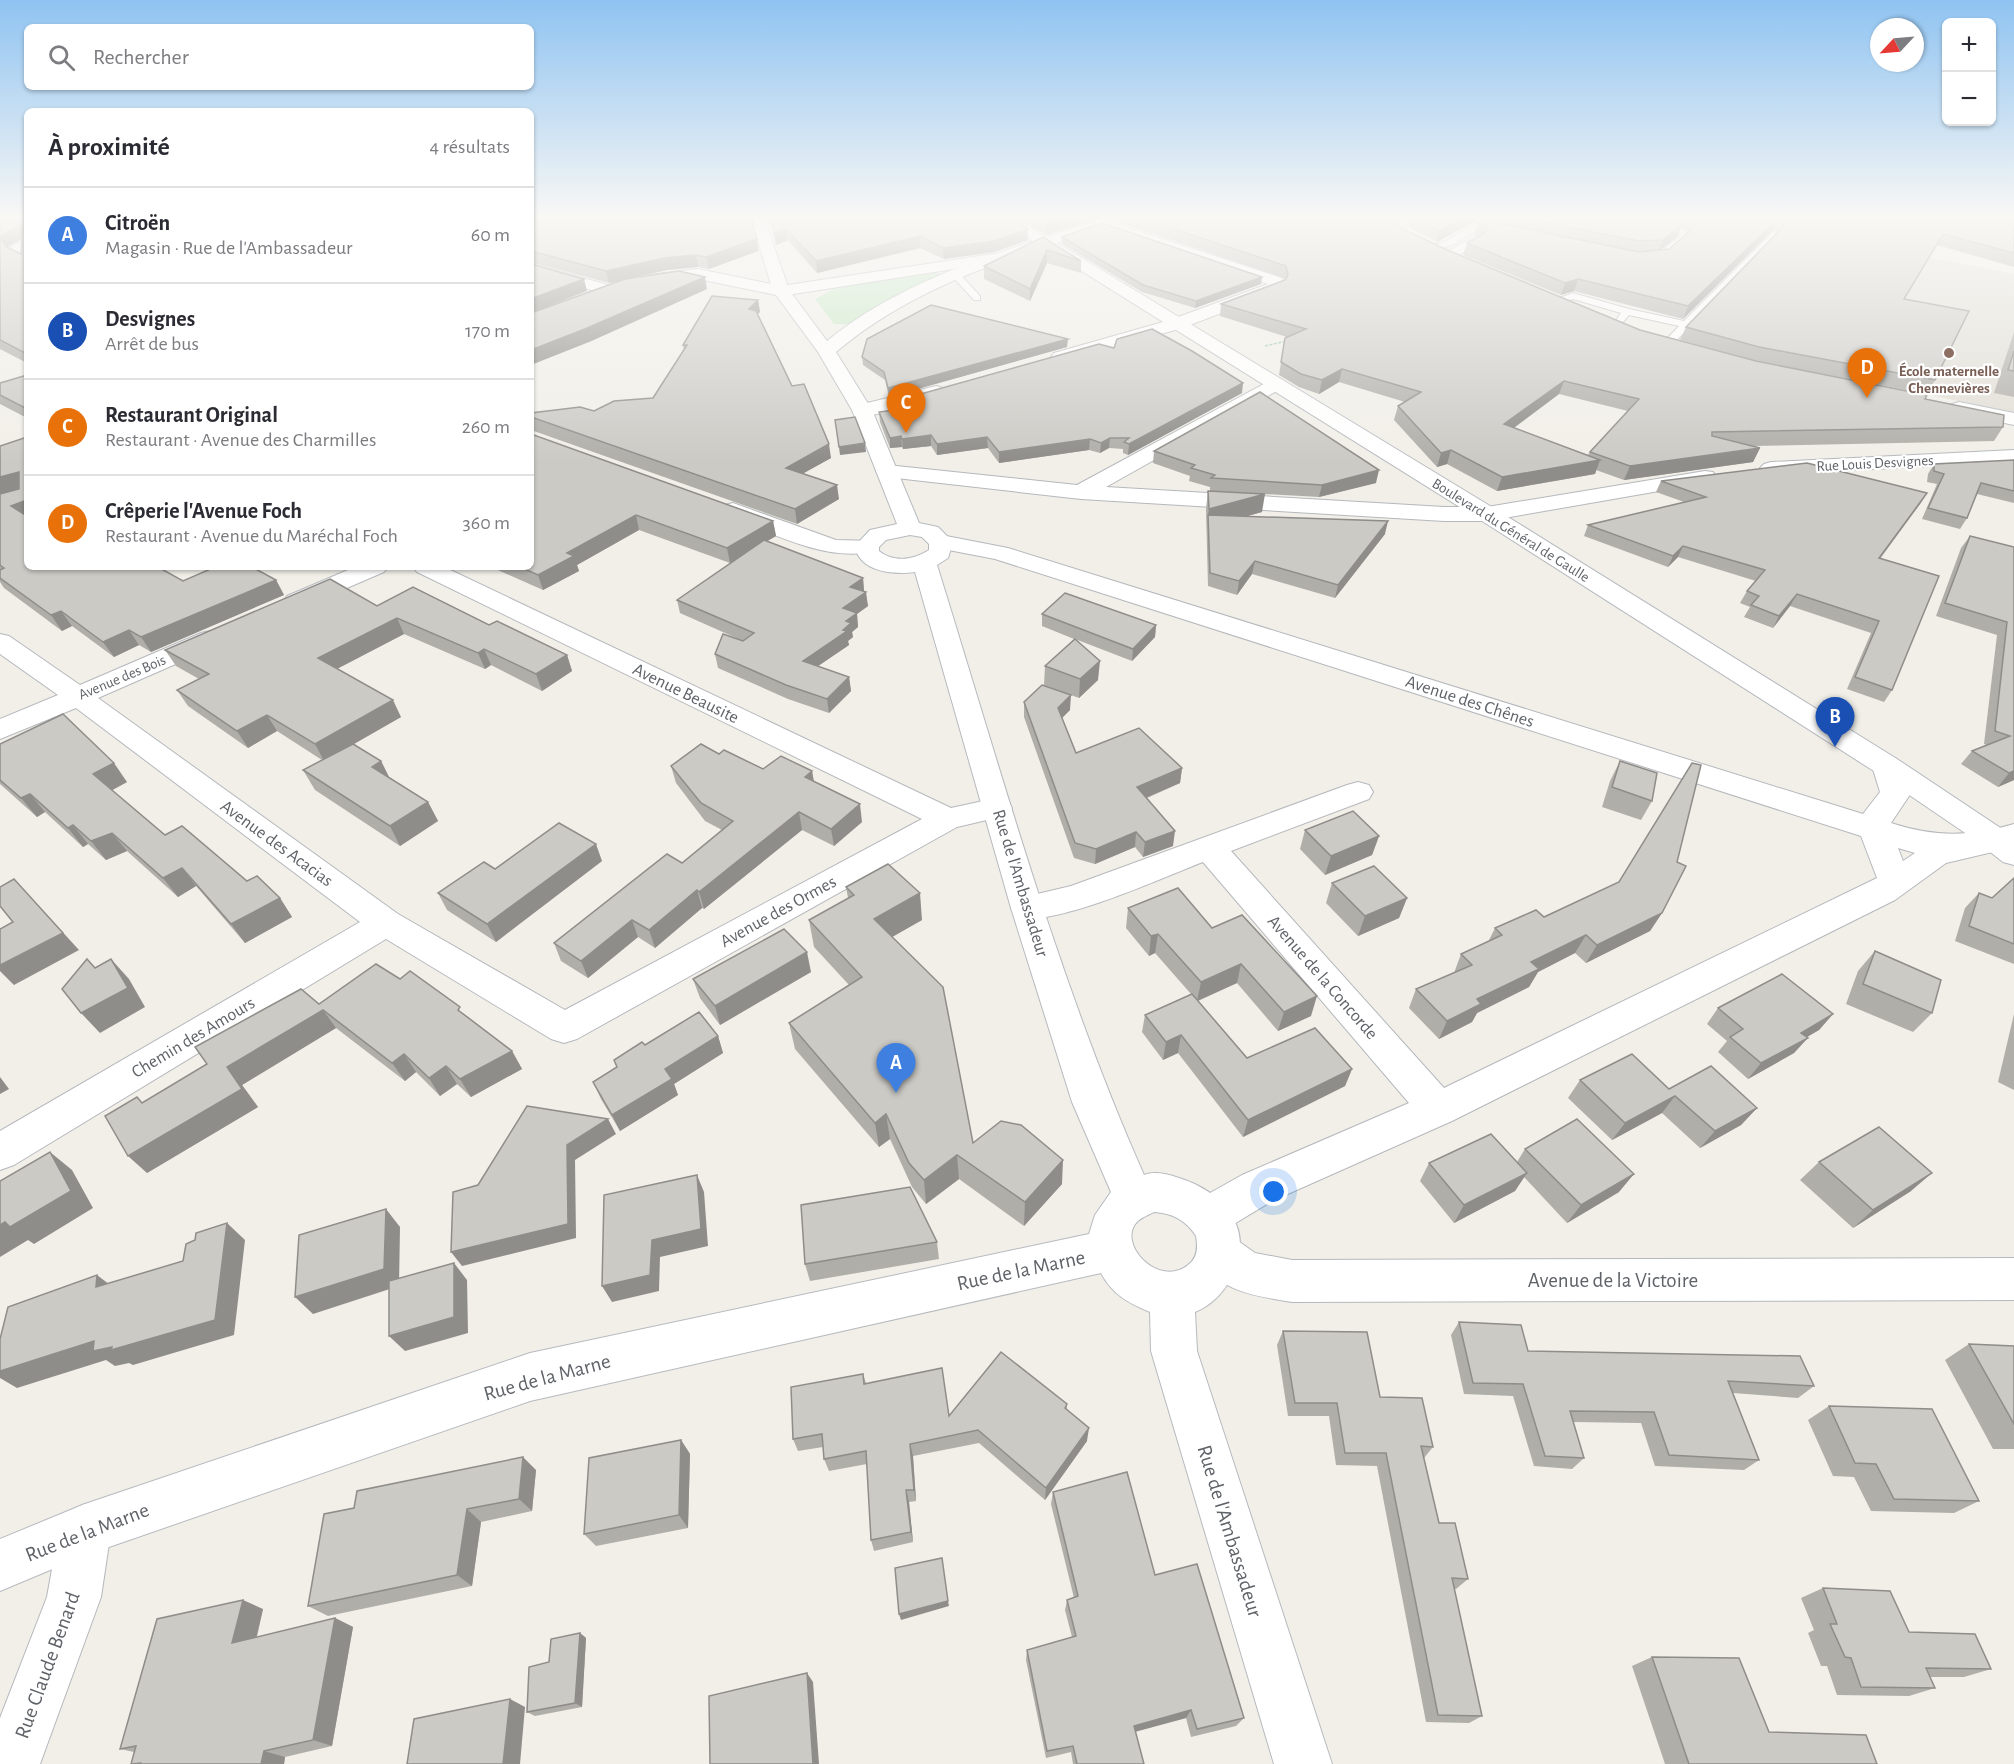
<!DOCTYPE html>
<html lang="fr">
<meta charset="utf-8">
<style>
body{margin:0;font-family:"Alegreya Sans",sans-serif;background:#f7f7f7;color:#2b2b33}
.controls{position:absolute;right:18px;top:18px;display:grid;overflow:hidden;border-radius:9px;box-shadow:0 2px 4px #0004}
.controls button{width:54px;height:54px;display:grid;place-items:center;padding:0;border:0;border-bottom:2px solid #e1e1e2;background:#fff;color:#2b2b33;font:30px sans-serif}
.compass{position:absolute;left:1870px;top:18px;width:54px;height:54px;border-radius:50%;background:#fff;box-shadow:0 2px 4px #0004;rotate:244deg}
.you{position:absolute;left:1274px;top:1192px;width:21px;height:21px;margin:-15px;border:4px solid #fff;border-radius:50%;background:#1a73e8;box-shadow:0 0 0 9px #1a73e833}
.badge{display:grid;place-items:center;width:39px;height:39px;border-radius:50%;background:#db2777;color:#fff;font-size:20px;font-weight:700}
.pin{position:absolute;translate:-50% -50px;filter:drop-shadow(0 2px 3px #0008)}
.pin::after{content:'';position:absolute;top:32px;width:21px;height:18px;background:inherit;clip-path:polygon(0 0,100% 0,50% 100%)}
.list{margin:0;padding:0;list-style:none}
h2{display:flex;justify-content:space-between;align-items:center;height:78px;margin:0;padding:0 24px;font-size:26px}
h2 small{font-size:20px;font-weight:400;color:#7c7c81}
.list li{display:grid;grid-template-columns:39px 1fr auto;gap:18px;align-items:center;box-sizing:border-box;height:96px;padding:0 24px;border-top:2px solid #e1e1e2}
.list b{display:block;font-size:22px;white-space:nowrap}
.list p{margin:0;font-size:20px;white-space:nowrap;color:#7c7c81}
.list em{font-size:20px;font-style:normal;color:#7c7c81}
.icon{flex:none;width:33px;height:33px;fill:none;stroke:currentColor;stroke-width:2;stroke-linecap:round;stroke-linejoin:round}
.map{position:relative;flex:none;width:2014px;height:1764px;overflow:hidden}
.search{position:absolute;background:#fff;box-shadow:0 2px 4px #0004;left:24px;top:24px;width:510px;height:66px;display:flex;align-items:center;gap:15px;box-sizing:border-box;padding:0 21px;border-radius:9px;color:#7c7c81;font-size:22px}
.panel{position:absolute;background:#fff;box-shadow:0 2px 4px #0004;left:24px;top:108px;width:510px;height:462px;border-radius:9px}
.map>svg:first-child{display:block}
.education{fill:#e1ded6}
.green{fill:#c5e8c5}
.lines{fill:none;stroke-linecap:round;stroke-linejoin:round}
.lane-casing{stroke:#b5b8bc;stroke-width:2}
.street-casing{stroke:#b5b8bc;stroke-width:2}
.secondary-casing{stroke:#b6babf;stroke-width:2}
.path{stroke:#9cc7a9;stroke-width:1.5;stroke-dasharray:3 1.5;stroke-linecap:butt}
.lane{fill:#fff;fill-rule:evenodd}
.street{fill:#fff;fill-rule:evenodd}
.secondary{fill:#fff;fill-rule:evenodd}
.wall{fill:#afaea9;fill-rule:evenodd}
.shaded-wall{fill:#8f8d8a}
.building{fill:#cccac5;stroke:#8f8d8a;stroke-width:1.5;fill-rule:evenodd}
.education-dot{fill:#8d6e63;stroke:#fff;stroke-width:2}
.labels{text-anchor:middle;stroke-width:4.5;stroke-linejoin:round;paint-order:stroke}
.far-education-label{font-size:15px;font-weight:bold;fill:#785e54;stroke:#fff}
.far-street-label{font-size:15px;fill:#5f6368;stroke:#fff}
.street-label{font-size:18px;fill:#5f6368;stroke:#fff}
.near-street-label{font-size:21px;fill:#5f6368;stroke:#fff}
</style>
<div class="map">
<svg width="2014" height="1764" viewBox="0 0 2014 1764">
<rect width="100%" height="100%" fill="#f1efe8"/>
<polygon class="education" points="1810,234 2014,274 2014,413 1698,345"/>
<polygon class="green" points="930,272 936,272 942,276 868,312 850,324 834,324 815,299 834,289"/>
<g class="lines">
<g class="lane-casing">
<g id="lane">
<polygon points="1412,215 1422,215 1398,230 1391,228"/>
<polygon points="1491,215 1501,215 1452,245 1431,251 1427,248 1446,241"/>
<path d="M1607,215C1630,215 1675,219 1690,236L1671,252H1665V248L1681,236L1675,230Z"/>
<polygon points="1774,231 1777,236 1670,347 1661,345 1679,326 1629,315 1616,330 1611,327 1621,313 1573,299 1554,305 1549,302 1573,293 1629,309 1684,321"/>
<polygon points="953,273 959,273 980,296 980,300 974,300 953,277"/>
</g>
</g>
<g class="street-casing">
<g id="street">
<polygon points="1104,220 1282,278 1284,287 1282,290 1182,328 1066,361 1054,361 1051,357 1054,353 1170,320 1268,284 1099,227 1097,224"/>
<polygon points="1475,236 1480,237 1482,240 1480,243 1448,261 1440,256"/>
<polygon points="27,238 27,248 24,250 27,252 27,263 13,256 9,248"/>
<polygon points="993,254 1001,259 998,262 781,296 698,279 648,285 640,280 648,275 698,269 781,286"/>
<polygon points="531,263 615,287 617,290 609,295 531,273"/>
<polygon points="1275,378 1284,384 1282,388 1106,487 1444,507 1487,507 1705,471 1713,472 1716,477 1713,482 1705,483 1487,521 1444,521 1081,499 887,477 879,476 876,471 879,466 887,465 1077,485"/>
<path d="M936,386L943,388L945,392L943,396C926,401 862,425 852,410L855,406Z"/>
<polygon points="2014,450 2014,462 1771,474 1764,472 1760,468 1764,464 1771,462"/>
<path d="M733,503L836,540L875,541L879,546L875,551C825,563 771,532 725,515L722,510L725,505Z"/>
<path d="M941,535L1008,548L1863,814L1880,792L1872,766L1877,759L1887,756L1897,759L1911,793L1891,823C1934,837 1970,837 2014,824V847L1946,863L1895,900L1452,1121L1272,1201L1224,1230L1209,1236L1194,1230L1188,1216L1194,1202L1242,1175L1409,1103L1203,862C1164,877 1053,928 1016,917L1011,908L1016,899L1071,886L1347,785L1358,782L1369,785L1373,792L1369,799L1231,851L1444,1088L1877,878L1861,836L995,559L933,547L929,542L933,537ZM1898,848L1915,853L1903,861Z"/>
<polygon points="355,567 388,567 384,572 305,606 296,608 287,606 284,601 287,596"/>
<polygon points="413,567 444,567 951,808 997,798 1008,801 1012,808 1008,815 957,827 577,1039 564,1043 551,1039 386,939 14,1165 0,1170 0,1131 360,922 76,708 0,739 0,719 58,695 0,654 0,634 9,636 80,685 201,633 210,631 219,633 223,639 219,645 98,698 398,914 565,1010 922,819 417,572"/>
<path d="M1219,1232L1234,1238L1255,1253L1292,1260L2014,1258V1300L1292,1302C1255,1296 1214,1291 1197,1253L1204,1238Z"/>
<polygon points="85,1504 103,1512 111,1530 101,1597 40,1764 0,1764 0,1718 47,1597 59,1530 67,1512"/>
</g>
</g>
<g class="secondary-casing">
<g id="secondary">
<path d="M754,215H768L769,232L789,290L827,341C887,292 960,265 1033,241L994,215H1011L1046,237L1116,215H1138L1057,243L1495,509L1897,759L2014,837V865L2003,862L1971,837L1877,773L1479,519L1043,247C968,272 896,301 836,352L872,410L919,523L938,527L953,542L948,558L937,565C1000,767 1058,982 1144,1175C1154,1171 1167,1174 1176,1177C1223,1191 1257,1228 1231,1278C1223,1293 1212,1305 1195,1312L1197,1351L1332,1764H1274L1151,1351L1150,1312C1128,1303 1112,1294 1101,1273L530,1401L86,1555L0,1591V1539L85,1504L530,1353L1089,1234L1095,1215L1111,1192L1072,1102L1011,908L915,572C894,575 859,572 855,546L870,530L897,524L852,410L818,352L773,291L755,232ZM910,535L922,537L929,544V550C913,560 894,563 879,551V547L886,540ZM1154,1212C1172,1213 1186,1220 1196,1236C1198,1247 1198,1258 1188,1265C1158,1289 1115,1242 1138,1221C1142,1217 1149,1215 1154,1212Z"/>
<polygon points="1959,402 2014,413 2014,425 1952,412 1949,408 1952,404"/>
</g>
</g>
<polyline class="path" points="1265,346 1287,341"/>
<use href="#lane" class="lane"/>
<use href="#street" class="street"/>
<use href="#secondary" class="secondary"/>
</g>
<g class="wall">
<path d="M0,215H27V363L0,349ZM22,239L21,254L7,247Z"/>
<polygon points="531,215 753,227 757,239 758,251 709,269 698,267 667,270 625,279 707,289 589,342 625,279 609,283 531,262"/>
<polygon points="770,215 1007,215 1028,240 994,252 944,259 920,248 817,273 788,240 776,245"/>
<polygon points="1016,215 1108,215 1046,235"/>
<path d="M1122,215H1385L1403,229L1445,249L1640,330L1756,361L1925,399L2003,427L1994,441L1752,446L1760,448L1753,462L1624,480L1596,470L1595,474L1497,491L1447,464L1437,467L1394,420L1398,406L1405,402L1339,382L1319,394L1299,387L1279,375L1285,338L1287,337L1220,316L1221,304L1285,280L1284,278L1121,223ZM1559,394L1628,411L1590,452L1588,455L1514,428Z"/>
<polygon points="1392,215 1407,215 1399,220"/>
<polygon points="1411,215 1486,215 1437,242 1408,226"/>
<path d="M1494,215H2014V267L1937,245L1904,299L1935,380L1927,394L1753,360L1680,340L1686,327L1777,234L1774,229L1683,319L1574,291L1561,295L1463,255L1467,243L1479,236L1475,234L1478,223L1492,222ZM1681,227L1688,232L1669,249H1661L1678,236Z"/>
<polygon points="1043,237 1081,261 1081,273 1047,263 1030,301 984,279 984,266"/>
<polygon points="1062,237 1262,277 1261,284 1195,308 1142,292 1062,244"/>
<polygon points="758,300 760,312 757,314 792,386 831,458 803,473 839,499 797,524 531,430 531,413 594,411 653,398 684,351 683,345"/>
<polygon points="2014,332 2014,397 1994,393"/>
<polygon points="1067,347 889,397 885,380 863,365 862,357"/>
<polygon points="27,375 27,418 0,404 0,383"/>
<polygon points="1242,393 1128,455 1123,453 1123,449 1109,448 1100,453 1089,450 999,463 988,448 937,455 931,446 903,449 902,447 890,448 880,422 879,412 893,410 892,402"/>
<polygon points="531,434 773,521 776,536 767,541 863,578 864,591 868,606 857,614 858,627 852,632 853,637 848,641 849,645 818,666 849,677 851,691 829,713 788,699 718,668 715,654 743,641 680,613 677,600 738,558 730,563 639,530 577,565 579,571 543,590 491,567 531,567"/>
<polygon points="0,446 27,567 183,581 276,580 284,595 151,652 139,645 114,657 72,626 62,631 4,588 0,582"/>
<polygon points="1154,451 1376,483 1319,497 1210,491 1210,487 1189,481 1190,476 1153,463"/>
<polygon points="2014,460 2014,503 1977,494 1967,518 1960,529 1922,519 1937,484 1927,482 1928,474 1934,464"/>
<polygon points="1661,481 1927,493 1920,504 1880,559 1892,690 1884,702 1847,689 1871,633 1790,606 1773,628 1744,617 1750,607 1740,603 1747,591 1756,581 1678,557 1668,567 1584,536 1588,525 1684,502 1656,492"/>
<polygon points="1208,491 1262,512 1245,517 1385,534 1335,598 1252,574 1237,595 1208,586 1206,509"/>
<polygon points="1970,536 2014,547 2014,780 1998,787 1961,764 1972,751 1987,745 1984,744 1997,635 1936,616 1961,548"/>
<polygon points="377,606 489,625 567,655 572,671 542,691 491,665 485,669 404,634 337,669 401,717 354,744 381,761 389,777 428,802 438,821 400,846 315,790 303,770 322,760 277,731 248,748 188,706 177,690 199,679 176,666 165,650"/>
<polygon points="1042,614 1156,625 1155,637 1132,661 1075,639 1098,680 1079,698 1044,685 1045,666 1074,639 1042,626"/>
<polygon points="1024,702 1070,710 1062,718 1076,753 1182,768 1180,783 1147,798 1173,846 1143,857 1135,847 1095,864 1074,858 1024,717"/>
<polygon points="0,744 127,782 112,790 165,835 247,881 280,898 292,917 245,943 196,886 178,897 127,851 106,860 88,844 83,847 45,812 37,817 0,784"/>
<polygon points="719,754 763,769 812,771 814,782 862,822 834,846 802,830 704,909 702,908 655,948 638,937 588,978 561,961 554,943 682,863 722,830 705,821 676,783 671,766"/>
<polygon points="1620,761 1652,801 1641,820 1602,807 1610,781"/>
<polygon points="1305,830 1379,836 1372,855 1325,875 1300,849"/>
<polygon points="602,861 496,942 447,910 438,893 495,869"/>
<polygon points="2014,878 2014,964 1955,941 1965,908 1979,893 1992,898"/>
<polygon points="1332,883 1407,898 1399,918 1358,936 1326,903"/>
<polygon points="846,887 922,920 892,937 973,1143 1062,1184 1024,1226 959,1179 926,1204 912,1187 890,1139 879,1147 795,1049 789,1023 849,985 814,947 809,920 848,898"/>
<polygon points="1128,908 1212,928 1311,1016 1278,1031 1237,983 1198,1001 1247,1058 1352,1069 1345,1086 1243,1137 1178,1053 1163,1060 1142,1032 1145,1015 1191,994 1155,953 1149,956 1126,928"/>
<polygon points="1662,913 1650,931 1586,963 1575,953 1538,972 1529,987 1477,1013 1472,1022 1439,1039 1409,1008 1416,989 1454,973 1461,954 1488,942 1495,928 1544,917"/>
<polygon points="1875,951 1932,1013 1913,1032 1846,1004 1858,971"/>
<polygon points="811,972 720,1025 700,998 693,979"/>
<polygon points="400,979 464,1014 512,1051 522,1069 471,1097 457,1084 440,1096 416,1072 405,1081 336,1028 242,1085 258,1107 147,1173 143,1103 207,1064 319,1004"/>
<polygon points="1718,1008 1833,1014 1819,1030 1807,1037 1794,1053 1748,1079 1718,1052 1727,1041 1707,1024"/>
<polygon points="2014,1014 2014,1090 1998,1082"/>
<polygon points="718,1036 723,1053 674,1084 678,1095 620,1131 601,1099 593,1082 617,1067 645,1045"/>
<polygon points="1580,1080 1669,1089 1757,1108 1741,1125 1700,1148 1662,1113 1612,1140 1568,1098"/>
<polygon points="1525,1149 1619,1192 1567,1223 1524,1177 1515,1191 1454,1223 1420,1181 1429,1163 1517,1162"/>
<polygon points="1819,1162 1911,1191 1853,1228 1800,1180"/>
<polygon points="937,1242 939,1259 810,1281 805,1264"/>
<polygon points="1459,1322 1528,1351 1814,1386 1798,1398 1733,1393 1759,1460 1744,1470 1655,1466 1641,1423 1573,1422 1584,1458 1572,1469 1534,1466 1513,1396 1464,1394 1451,1335"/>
<polygon points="1283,1331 1380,1397 1433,1447 1424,1458 1439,1523 1468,1579 1456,1589 1454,1589 1482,1716 1469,1723 1426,1722 1377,1466 1336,1465 1329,1416 1288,1416 1277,1345"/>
<polygon points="1969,1344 2014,1346 2014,1449 1993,1449 1945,1360"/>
<polygon points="863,1374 866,1383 949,1416 1067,1404 1067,1409 1087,1441 1045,1500 979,1443 913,1456 916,1501 909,1502 913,1542 874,1551 871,1540 867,1464 829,1471 824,1459 823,1447 798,1451 793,1439"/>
<polygon points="1829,1406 1979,1501 1954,1513 1871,1511 1854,1477 1833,1476 1808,1420"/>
<polygon points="681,1440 690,1454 688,1528 596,1546 584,1534"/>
<polygon points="536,1470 532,1511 481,1522 472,1586 328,1616 308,1606 324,1514"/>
<polygon points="1053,1492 1155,1575 1244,1718 1236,1726 1191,1737 1186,1718 1135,1732 1144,1764 1073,1764 1071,1752 1046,1758 1026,1660 1027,1650 1072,1637 1065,1610 1067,1600 1074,1598 1051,1504"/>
<polygon points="1823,1588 1909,1632 1991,1669 1964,1677 1930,1677 1935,1688 1909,1696 1837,1695 1827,1666 1821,1666 1808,1633 1814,1630 1801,1598"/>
<polygon points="263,1609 257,1637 335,1618 353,1627 332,1746 285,1757 284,1764 131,1764 134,1752 120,1749"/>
<polygon points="580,1633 586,1638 582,1707 535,1716 527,1712 549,1662"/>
<polygon points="1652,1657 1769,1732 1877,1764 1665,1764 1632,1666"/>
</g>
<g class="shaded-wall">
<polygon points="752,215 754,215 753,232 751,221"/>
<polygon points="1073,215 1108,215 1046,235 1047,223"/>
<polygon points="1400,215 1407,215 1399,220"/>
<polygon points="1468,215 1486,215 1437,242 1439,231"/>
<polygon points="1779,218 1774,229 1683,319 1688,306"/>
<polygon points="21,225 27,236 7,247 5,246 0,236"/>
<polygon points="1682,225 1678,236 1658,252 1663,240"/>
<polygon points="786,229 788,240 776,245 774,233"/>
<polygon points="1028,229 1028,240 994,252 944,259 943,248"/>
<polygon points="1943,234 1937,245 1897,311 1904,299"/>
<polygon points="920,236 920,248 817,273 816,261"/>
<polygon points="757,239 758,251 709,269 706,257"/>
<polygon points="1047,250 1047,263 1030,301 1030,289"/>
<polygon points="696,255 698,267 667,270 609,283 606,271 664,258"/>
<polygon points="705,277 707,289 589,342 531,365 531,350"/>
<polygon points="1262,277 1261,284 1195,308 1196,301"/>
<polygon points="584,279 587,291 531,313 531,299"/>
<polygon points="1578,279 1574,291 1561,295 1565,283"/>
<polygon points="758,300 760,312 751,321 749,309"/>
<polygon points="1068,339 1067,347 889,397 888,388"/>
<polygon points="1342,369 1339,382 1319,394 1322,380"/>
<polygon points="1564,381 1559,394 1500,438 1504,424"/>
<polygon points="1243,383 1242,393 1128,455 1129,444"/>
<polygon points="931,435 931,446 903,449 902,439"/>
<polygon points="901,436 902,447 890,448 890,438"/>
<polygon points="987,437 988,448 937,455 937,444"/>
<polygon points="1110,438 1109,448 1100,453 1101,443"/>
<polygon points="1090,439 1089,450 999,463 999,452"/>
<polygon points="865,443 866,452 840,455 839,447"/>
<polygon points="829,444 831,458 788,482 786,468"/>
<polygon points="1760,448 1753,462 1624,480 1630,466"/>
<polygon points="1451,450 1447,464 1437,467 1441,453"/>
<polygon points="1600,460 1595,474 1497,491 1502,477"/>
<polygon points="1379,470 1376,483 1319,497 1322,485"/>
<polygon points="19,472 27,487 0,494 0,477"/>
<polygon points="837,485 839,499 797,524 795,509"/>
<polygon points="1927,493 1920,504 1871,570 1879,558"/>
<polygon points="1265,494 1262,512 1208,526 1208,515 1206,527 1209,509"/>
<polygon points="27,500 27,519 11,506"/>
<polygon points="636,515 639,530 577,565 579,571 543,590 538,575 567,553"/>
<polygon points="773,521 776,536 730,563 727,548"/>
<polygon points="1388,521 1385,534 1335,598 1338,585"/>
<polygon points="1683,546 1678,557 1668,567 1673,556"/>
<polygon points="1255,561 1252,574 1237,595 1239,581"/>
<polygon points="863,578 864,591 850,587"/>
<polygon points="276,580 284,595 151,652 141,637"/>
<polygon points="866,592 868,606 857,614 858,627 852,632 853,637 848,641 849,645 805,675 803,661 843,608"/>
<polygon points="1797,594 1790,606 1773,628 1779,616"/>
<polygon points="61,611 72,626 62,631 51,615"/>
<polygon points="397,618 404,634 327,674 318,658"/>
<polygon points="1156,625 1155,637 1132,661 1133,649"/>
<polygon points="129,630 139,645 114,657 103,642"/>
<polygon points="484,649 491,665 485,669 478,653"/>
<polygon points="567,655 572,671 542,691 536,674"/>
<polygon points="1100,661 1098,680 1079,698 1080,679"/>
<polygon points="849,677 851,691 829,713 827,699"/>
<polygon points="1071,695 1070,710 1057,723 1058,708"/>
<polygon points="393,700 401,717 324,761 315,744"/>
<polygon points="267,715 277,731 248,748 237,731"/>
<polygon points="381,761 391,781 372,767"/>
<polygon points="114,763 127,782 107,793 93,774"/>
<polygon points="1182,768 1180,783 1136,802 1137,787"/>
<polygon points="812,771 815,789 805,777"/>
<polygon points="2014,771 2014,780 1998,787 2009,773"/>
<polygon points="30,794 45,812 37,817 21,798"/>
<polygon points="428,802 438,821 400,846 390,826"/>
<polygon points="860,804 862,822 834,846 831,829"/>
<polygon points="799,812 802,830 704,909 699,892"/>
<polygon points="73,825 88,844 83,847 68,828"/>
<polygon points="1175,831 1173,846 1143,857 1145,842"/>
<polygon points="1136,832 1135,847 1095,864 1096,849"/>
<polygon points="112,833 127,851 106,860 91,841"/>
<polygon points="1379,836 1372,855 1325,875 1331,856"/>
<polygon points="596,844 602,861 496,942 487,924"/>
<polygon points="182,868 196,886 178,897 163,878"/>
<polygon points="14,879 79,950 14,985 0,971 0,965 63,933"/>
<polygon points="697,890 702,908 655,948 649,930"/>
<polygon points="920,893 922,920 878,945 874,919"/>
<polygon points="280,898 292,917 245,943 231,924"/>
<polygon points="1407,898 1399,918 1358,936 1365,916"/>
<polygon points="1662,913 1650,931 1586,963 1597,945"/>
<polygon points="632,920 638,937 588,978 581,961"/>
<polygon points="1158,934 1155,953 1149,956 1151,936"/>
<polygon points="1586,935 1575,953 1538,972 1529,987 1477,1013 1472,1022 1439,1039 1447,1021 1477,999 1531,962"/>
<polygon points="807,952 811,972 720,1025 715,1006"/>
<polygon points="111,959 129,979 145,1007 100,1033 81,1013"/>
<polygon points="1241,964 1237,983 1197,1001 1201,982"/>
<polygon points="1317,996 1311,1016 1278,1031 1284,1012"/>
<polygon points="323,1010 336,1028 242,1085 258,1107 147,1173 128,1156 227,1067"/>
<polygon points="1833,1014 1819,1030 1788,1048 1801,1033"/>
<polygon points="1181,1035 1178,1053 1163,1060 1166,1042"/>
<polygon points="718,1036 723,1053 674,1084 678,1095 620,1131 612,1115 665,1069"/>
<polygon points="1808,1038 1794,1053 1748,1079 1761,1063"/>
<polygon points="512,1051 522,1069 471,1097 460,1079"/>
<polygon points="404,1054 416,1072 405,1081 392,1063"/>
<polygon points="446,1066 457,1084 440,1096 429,1078"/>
<polygon points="1352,1069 1345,1086 1243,1137 1248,1120"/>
<polygon points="0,1077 9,1089 0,1094"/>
<polygon points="1675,1096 1662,1113 1612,1140 1625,1123"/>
<polygon points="1757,1108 1741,1125 1700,1148 1715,1131"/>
<polygon points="886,1114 890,1139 879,1147 875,1123"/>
<polygon points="608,1119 616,1134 575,1160 576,1238 462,1266 451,1252 567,1145"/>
<polygon points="50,1152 72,1170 93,1208 34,1244 28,1240 0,1257 0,1225"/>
<polygon points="957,1155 959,1179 926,1204 924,1180"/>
<polygon points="1063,1160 1062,1184 1024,1226 1025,1202"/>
<polygon points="1527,1173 1515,1191 1454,1223 1464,1205"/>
<polygon points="1932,1173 1911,1191 1853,1228 1873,1210"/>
<polygon points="1634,1174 1619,1192 1567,1223 1581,1205"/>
<polygon points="697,1175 704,1192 708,1246 660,1257 659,1291 612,1302 602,1286"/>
<polygon points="386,1209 400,1227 399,1286 313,1314 295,1297"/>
<polygon points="227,1223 245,1240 234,1335 133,1365 129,1363 115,1366 106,1360 17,1388 0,1378 0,1371 94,1341"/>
<polygon points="454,1263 467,1280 468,1333 405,1351 389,1336"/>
<polygon points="97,1275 118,1291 96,1287"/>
<polygon points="1089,1428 1087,1441 1045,1500 1046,1488"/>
<polygon points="681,1440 690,1454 688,1528 679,1515"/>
<polygon points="910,1444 913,1456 916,1501 914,1490"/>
<polygon points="523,1457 536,1470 532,1511 519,1499"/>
<polygon points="906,1490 909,1502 913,1542 911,1532"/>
<polygon points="467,1509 481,1522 472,1586 457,1575"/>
<polygon points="243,1600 263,1609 253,1651 232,1643"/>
<polygon points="948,1601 949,1606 901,1620 899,1614"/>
<polygon points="335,1618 353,1627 332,1746 313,1740"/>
<polygon points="580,1633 586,1638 582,1707 575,1703"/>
<polygon points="807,1673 813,1682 819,1764 813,1764"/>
<polygon points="510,1699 525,1707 520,1764 503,1764"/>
<polygon points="1191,1710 1186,1718 1130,1733 1134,1726"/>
<polygon points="264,1751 285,1757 284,1764 261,1764"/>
</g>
<g class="building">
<path d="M0,215H27V354L0,340ZM21,225L23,227L21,254L5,246L0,236Z"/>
<polygon points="531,215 752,215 751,221 757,239 706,257 696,255 664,258 606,271 531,251"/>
<polygon points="771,215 1007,215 1028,229 994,241 943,248 920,236 816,261 786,229 774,233"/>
<polygon points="1033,215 1073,215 1047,223"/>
<polygon points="1131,215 1385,215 1403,229 1445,249 1640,330 1756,361 1927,395 1925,399 2004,415 2003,427 1712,432 1712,436 1760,448 1630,466 1590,452 1639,399 1564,381 1504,424 1600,460 1502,477 1451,450 1441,453 1398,406 1421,392 1342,369 1322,380 1301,374 1281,362 1285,338 1306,329 1221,304 1285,280 1288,275 1286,266"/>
<polygon points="1411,215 1468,215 1439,231"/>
<polygon points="1507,215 1652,215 1678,221 1682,225 1663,240 1639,241"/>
<polygon points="1684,215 2014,215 2014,253 1943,234 1904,299 1969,311 1935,380 1759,347 1686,327 1784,226 1779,218 1688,306 1578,279 1565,283 1467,243 1485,233 1487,227 1478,223 1482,220 1639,252 1669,249 1697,225 1688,217"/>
<polygon points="1102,223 1262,277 1196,301 1143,285 1062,237"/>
<polygon points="1043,237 1081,261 1047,250 1030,289 984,266"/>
<polygon points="531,264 584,279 531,299"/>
<polygon points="679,271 705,277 585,329 531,350 531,313 625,279"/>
<polygon points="712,296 758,300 749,309 756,311 792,386 804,384 829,444 786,468 837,485 795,509 531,417 531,413 580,407 594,411 614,401 653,398 687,345 683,345"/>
<polygon points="931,305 1068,339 888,388 884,372 862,357 867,339"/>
<polygon points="1152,329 1192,351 1243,383 1129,444 1124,442 1129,438 1110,438 1101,443 1090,439 999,452 987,437 937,444 931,435 902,439 901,436 890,438 879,412 894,410 892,402 1099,344 1114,348 1117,339"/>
<polygon points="2014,351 2014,371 2008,370"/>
<polygon points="27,375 27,409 0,395 0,383"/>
<polygon points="1260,392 1379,470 1322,485 1211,478 1215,475 1191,468 1195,465 1154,451"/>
<polygon points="855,417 865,443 839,447 835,420"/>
<polygon points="531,434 773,521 727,548 636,515 567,553 574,556 538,575 520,567 531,567"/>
<polygon points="27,437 27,500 11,506 27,516 27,567 158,567 183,581 215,567 252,567 276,580 141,637 129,630 103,642 61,611 51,615 0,578 0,570 4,568 0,565 0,494 19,489 19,472 0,477 0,446"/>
<polygon points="2014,460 2014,491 1981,483 1967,518 1928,508 1944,474 1934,471 1934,464"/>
<polygon points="1807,463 1927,493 1879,558 1939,576 1892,690 1855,677 1879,621 1797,594 1779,616 1751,605 1759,596 1747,591 1765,570 1683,546 1673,556 1588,525 1706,497 1661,481"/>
<polygon points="1208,491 1265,494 1209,509"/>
<polygon points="1208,515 1388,521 1338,585 1255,561 1239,581 1210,573"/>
<polygon points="1970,536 2014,547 2014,771 2009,773 1972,751 2010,736 1995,731 2007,622 1945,603"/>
<polygon points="764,540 863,578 850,587 866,592 843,608 857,613 846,621 851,623 843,630 847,631 803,661 849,677 827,699 786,685 715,654 723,634 743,641 754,633 677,600"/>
<polygon points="330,579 377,606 413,587 489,625 497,621 567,655 536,674 484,649 478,653 397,618 318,658 393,700 315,744 267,715 237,731 177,690 209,674 165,650"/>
<polygon points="1065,593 1156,625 1133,649 1042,614"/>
<polygon points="1075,639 1100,661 1080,679 1045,666"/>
<polygon points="1042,685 1071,695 1058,708 1076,753 1139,728 1182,768 1137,787 1175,831 1145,842 1136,832 1096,849 1075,843 1024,702"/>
<polygon points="63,714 114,763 93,774 165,835 182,826 247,881 257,876 280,898 231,924 182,868 163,878 112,833 91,841 73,825 68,828 30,794 21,798 0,780 0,744"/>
<polygon points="353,744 381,761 372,767 428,802 390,826 303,770"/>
<polygon points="701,744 719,754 724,750 763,769 781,756 812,771 805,777 860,804 831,829 799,812 699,892 697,890 649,930 632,920 581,961 554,943 667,854 682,863 733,821 701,803 671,766"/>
<polygon points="1620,761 1657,773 1652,801 1612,787"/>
<polygon points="1692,763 1701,765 1677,862 1686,866 1662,913 1597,945 1586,935 1531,962 1539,969 1477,999 1481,1004 1447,1021 1416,989 1472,965 1461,954 1502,935 1495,928 1536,910 1544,917 1619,882"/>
<polygon points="1353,811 1379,836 1331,856 1305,830"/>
<polygon points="559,823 596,844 487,924 438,893 484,862 495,869"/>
<polygon points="888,864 920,893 874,919 943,987 973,1143 1001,1121 1021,1125 1063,1160 1025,1202 957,1155 924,1180 909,1163 886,1114 875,1123 789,1023 862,977 809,920 854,895 846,887"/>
<polygon points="1374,866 1407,898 1365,916 1332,883"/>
<polygon points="2014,878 2014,944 1969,926 1979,893 1992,898"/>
<polygon points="14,879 63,933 0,965 0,929 13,922 0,906 0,887"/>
<polygon points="1178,888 1212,928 1242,915 1317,996 1284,1012 1241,964 1201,982 1158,934 1151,936 1128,908"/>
<polygon points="784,929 807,952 715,1006 693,979"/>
<polygon points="1875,951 1941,980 1932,1013 1863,984"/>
<polygon points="87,959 95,968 111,959 128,988 81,1013 62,989"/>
<polygon points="376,964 400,979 410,971 460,1007 458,1010 512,1051 460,1079 446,1066 429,1078 404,1054 392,1063 323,1010 227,1067 242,1089 128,1156 105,1116 137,1097 142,1103 207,1064 195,1047 301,989 319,1004"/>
<polygon points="1782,974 1833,1014 1801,1033 1808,1038 1761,1063 1730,1037 1743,1029 1718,1008"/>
<polygon points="1192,994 1247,1058 1315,1028 1352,1069 1248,1120 1181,1035 1166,1042 1145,1015"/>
<polygon points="699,1012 718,1036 665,1069 672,1079 612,1115 593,1082 617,1067 614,1060 642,1042 645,1045"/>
<polygon points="1632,1054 1669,1089 1711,1066 1757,1108 1715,1131 1675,1096 1625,1123 1580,1080"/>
<polygon points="527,1106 608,1119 567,1145 568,1224 451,1252 453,1192 478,1185"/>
<polygon points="1577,1119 1634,1174 1581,1205 1525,1149"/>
<polygon points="1879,1127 1932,1173 1873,1210 1819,1162"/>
<polygon points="1491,1134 1527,1173 1464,1205 1429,1163"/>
<polygon points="50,1152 71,1191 10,1227 5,1222 0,1225 0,1181"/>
<polygon points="697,1175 701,1229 652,1240 650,1275 602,1286 604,1195"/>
<polygon points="910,1187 937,1242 805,1264 801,1205"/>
<polygon points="386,1209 384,1269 295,1297 299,1235"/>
<polygon points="227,1223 215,1320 111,1350 112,1347 93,1351 94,1341 0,1371 0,1339 8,1307 97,1275 96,1287 183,1261 186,1244 195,1240 196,1233"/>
<polygon points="454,1263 454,1317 389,1336 389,1281"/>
<polygon points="1459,1322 1521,1325 1528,1351 1800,1356 1814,1386 1728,1381 1759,1460 1669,1455 1654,1412 1570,1411 1584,1458 1545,1456 1523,1384 1473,1383"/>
<polygon points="1283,1331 1367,1332 1380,1397 1422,1398 1433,1447 1421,1446 1439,1523 1455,1523 1468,1579 1452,1578 1482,1716 1438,1715 1386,1453 1345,1453 1337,1403 1295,1403"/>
<polygon points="1969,1344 2014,1346 2014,1424"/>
<polygon points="1001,1352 1067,1404 1065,1408 1089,1428 1046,1488 978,1430 910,1444 914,1490 906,1490 911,1532 871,1540 866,1451 824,1459 822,1434 793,1439 791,1387 863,1374 864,1384 942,1368 949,1416"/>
<polygon points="1829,1406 1932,1409 1979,1501 1894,1499 1876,1464 1855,1463"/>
<polygon points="681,1440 679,1515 584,1534 589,1458"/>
<polygon points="523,1457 519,1499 467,1509 457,1575 308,1606 324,1514 354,1508 357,1491"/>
<polygon points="1127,1472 1155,1575 1197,1564 1244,1718 1197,1729 1191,1710 1134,1726 1144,1764 1077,1764 1073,1746 1047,1751 1027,1650 1076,1636 1067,1600 1078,1596 1053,1492"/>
<polygon points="942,1558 948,1601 899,1614 895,1568"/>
<polygon points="1823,1588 1890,1591 1909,1632 1975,1634 1991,1669 1926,1668 1935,1688 1861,1687 1851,1658 1845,1657 1830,1624 1837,1624"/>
<polygon points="243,1600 232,1643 335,1618 313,1740 264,1751 261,1764 141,1764 141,1763 131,1764 136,1746 120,1749 157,1619"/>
<polygon points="580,1633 575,1703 527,1712 529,1667 549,1662 551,1639"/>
<polygon points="1652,1657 1739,1658 1769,1732 1866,1735 1877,1764 1689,1764"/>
<polygon points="807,1673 813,1764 710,1764 709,1696"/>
<polygon points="510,1699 503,1764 407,1764 414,1719"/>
</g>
<linearGradient id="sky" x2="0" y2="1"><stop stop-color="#8fc3f1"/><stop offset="0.47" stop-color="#f9f8f5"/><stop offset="1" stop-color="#f9f8f5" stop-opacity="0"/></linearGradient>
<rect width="2014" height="462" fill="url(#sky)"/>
<circle class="education-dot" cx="1949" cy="353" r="6"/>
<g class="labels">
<g class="far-education-label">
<text x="1949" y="376">École maternelle<tspan x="1949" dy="17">Chennevières</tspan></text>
</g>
<g class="far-street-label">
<text transform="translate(1875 463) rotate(-3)" y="5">Rue Louis Desvignes</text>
<text transform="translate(1511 530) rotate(32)" y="5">Boulevard du Général de Gaulle</text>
<text transform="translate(122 677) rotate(-23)" y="5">Avenue des Bois</text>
</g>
<g class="street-label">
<text transform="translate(686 693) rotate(26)" y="6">Avenue Beausite</text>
<text transform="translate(1470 701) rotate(18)" y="6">Avenue des Chênes</text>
<text transform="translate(277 843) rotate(36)" y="6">Avenue des Acacias</text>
<text transform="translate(1021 883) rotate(73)" y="6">Rue de l'Ambassadeur</text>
<text transform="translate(778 911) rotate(-29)" y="6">Avenue des Ormes</text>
<text transform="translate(1323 977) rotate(49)" y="6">Avenue de la Concorde</text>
<text transform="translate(193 1037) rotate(-31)" y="6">Chemin des Amours</text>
</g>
<g class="near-street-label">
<text transform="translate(1021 1270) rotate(-12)" y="7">Rue de la Marne</text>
<text x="1613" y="1287">Avenue de la Victoire</text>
<text transform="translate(547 1377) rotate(-15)" y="7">Rue de la Marne</text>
<text transform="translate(1230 1531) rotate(73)" y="7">Rue de l'Ambassadeur</text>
<text transform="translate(87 1532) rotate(-21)" y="7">Rue de la Marne</text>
<text transform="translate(47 1665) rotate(-70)" y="7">Rue Claude Benard</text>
</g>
</g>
</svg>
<div class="controls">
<button>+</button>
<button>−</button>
</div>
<svg class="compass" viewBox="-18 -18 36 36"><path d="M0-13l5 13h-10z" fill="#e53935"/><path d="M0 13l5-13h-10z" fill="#7c7c81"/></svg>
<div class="you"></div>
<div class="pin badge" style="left:896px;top:1093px;background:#3f7fe0">A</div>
<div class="pin badge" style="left:1835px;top:747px;background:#1a4fb4">B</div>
<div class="pin badge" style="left:906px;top:433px;background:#e8710a">C</div>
<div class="pin badge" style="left:1867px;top:398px;background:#e8710a">D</div>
<div class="search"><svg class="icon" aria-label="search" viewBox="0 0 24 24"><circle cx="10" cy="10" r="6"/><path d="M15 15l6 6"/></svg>Rechercher</div>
<section class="panel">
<h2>À proximité<small>4 résultats</small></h2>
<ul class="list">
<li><span class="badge" style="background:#3f7fe0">A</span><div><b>Citroën</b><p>Magasin · Rue de l'Ambassadeur</p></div><em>60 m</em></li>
<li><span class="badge" style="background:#1a4fb4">B</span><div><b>Desvignes</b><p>Arrêt de bus</p></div><em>170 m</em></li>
<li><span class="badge" style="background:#e8710a">C</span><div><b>Restaurant Original</b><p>Restaurant · Avenue des Charmilles</p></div><em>260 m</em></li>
<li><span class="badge" style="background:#e8710a">D</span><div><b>Crêperie l'Avenue Foch</b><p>Restaurant · Avenue du Maréchal Foch</p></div><em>360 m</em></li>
</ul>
</section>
</div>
